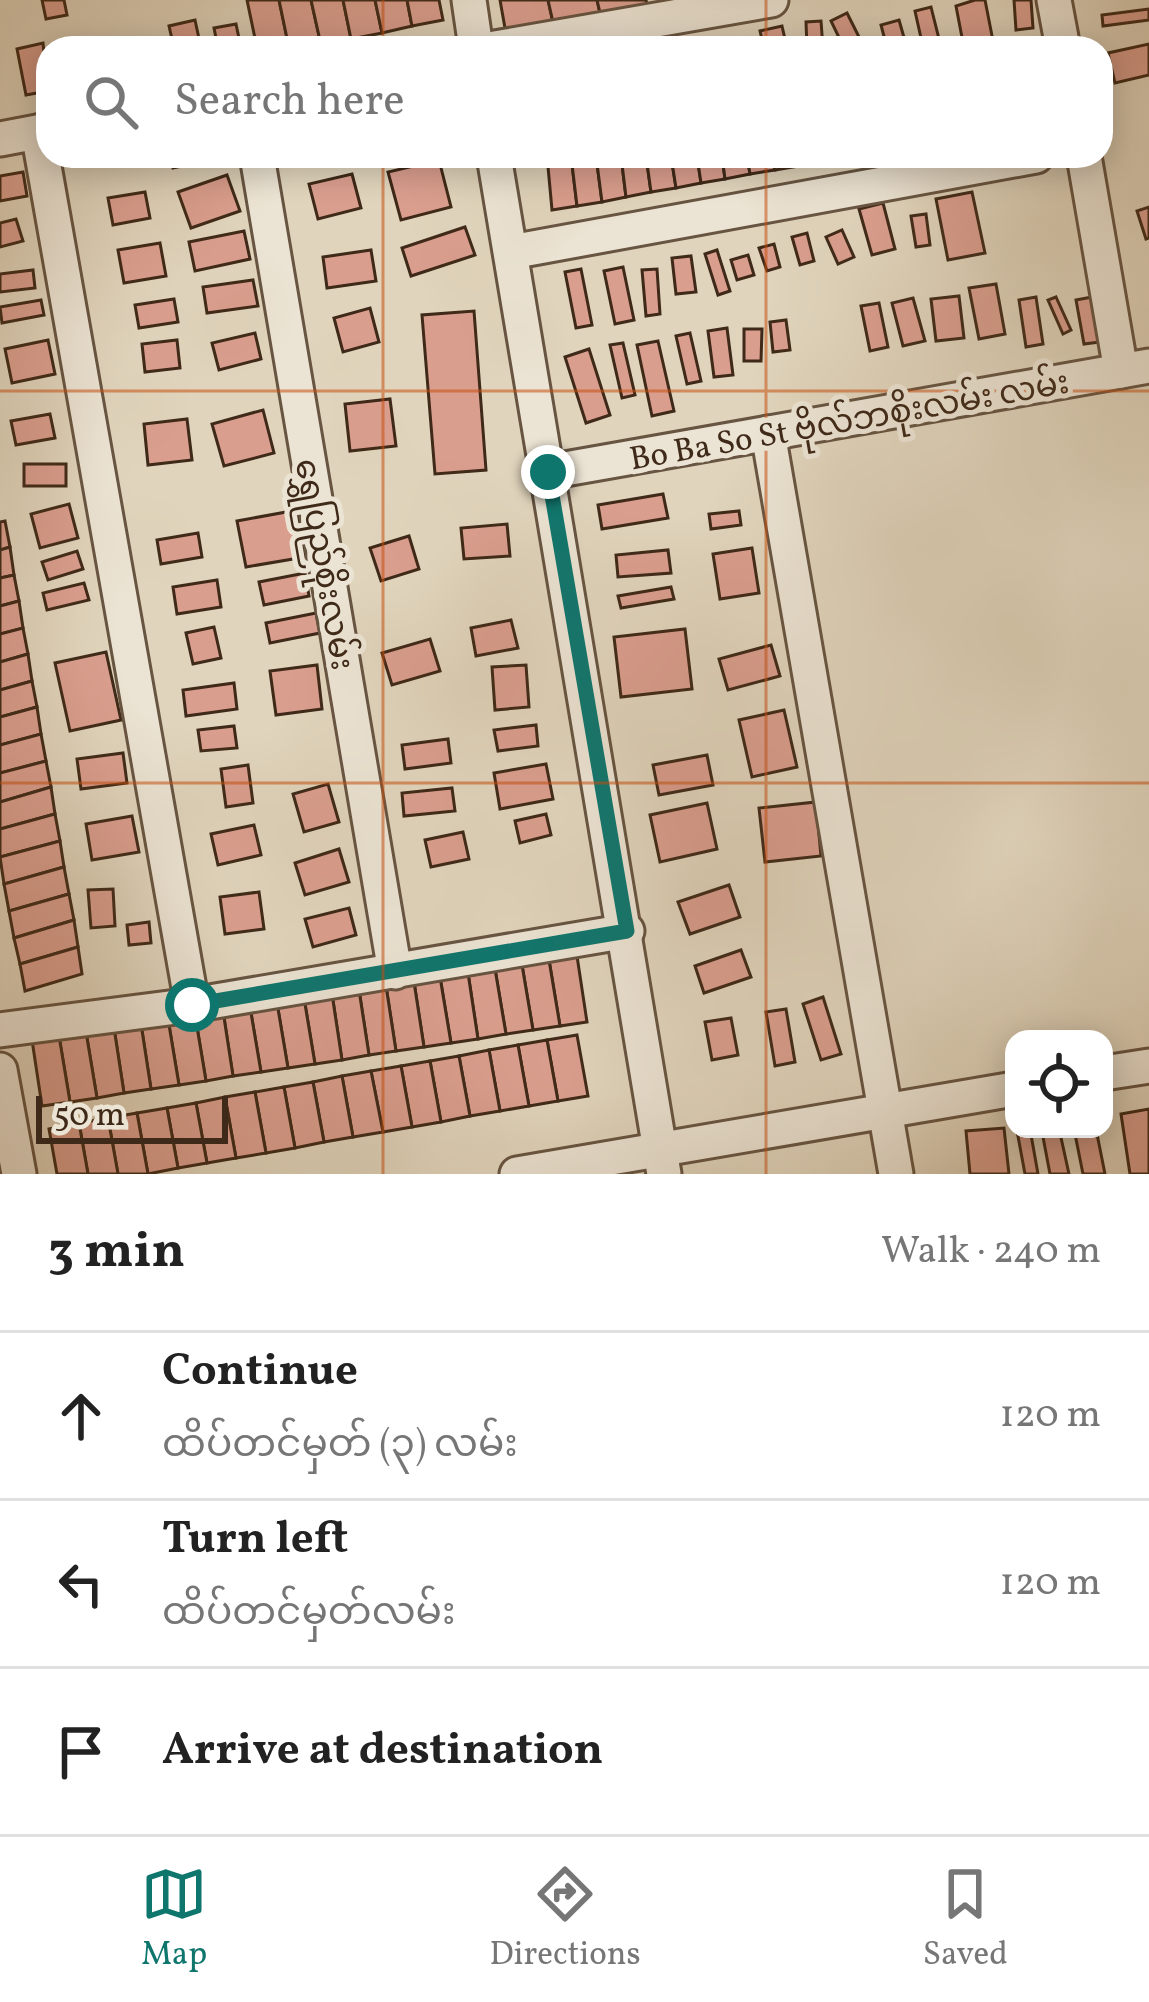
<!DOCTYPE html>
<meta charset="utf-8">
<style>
body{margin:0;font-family:Vollkorn,"Noto Sans Myanmar",serif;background:#f2f2f2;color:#222}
.controls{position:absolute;right:36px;bottom:36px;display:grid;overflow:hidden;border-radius:24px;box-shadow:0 6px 30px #0003}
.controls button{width:108px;height:108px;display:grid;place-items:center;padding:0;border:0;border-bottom:3px solid #e0e0e0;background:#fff;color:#222;font:60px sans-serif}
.scale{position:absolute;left:36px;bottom:30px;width:192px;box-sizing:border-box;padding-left:12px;border:6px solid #3f2918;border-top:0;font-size:33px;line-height:42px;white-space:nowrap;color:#3f2918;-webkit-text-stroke:9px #ebe3d3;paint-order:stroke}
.stop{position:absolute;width:36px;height:36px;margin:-27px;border:9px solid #0f766e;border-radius:50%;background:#fff}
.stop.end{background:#0f766e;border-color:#fff;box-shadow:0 3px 12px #0008}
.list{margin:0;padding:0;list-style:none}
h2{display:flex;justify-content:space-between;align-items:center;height:156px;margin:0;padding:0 48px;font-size:51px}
h2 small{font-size:39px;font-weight:400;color:#767676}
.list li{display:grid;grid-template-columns:78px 1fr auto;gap:36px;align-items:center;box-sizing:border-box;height:168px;padding:0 48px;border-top:3px solid #e0e0e0}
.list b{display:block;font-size:45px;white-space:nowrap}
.list p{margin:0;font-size:39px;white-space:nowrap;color:#767676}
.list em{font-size:39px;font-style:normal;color:#767676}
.icon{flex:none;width:66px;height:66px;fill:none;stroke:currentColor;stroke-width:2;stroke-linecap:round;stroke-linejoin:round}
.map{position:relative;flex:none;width:1149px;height:1174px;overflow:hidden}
.search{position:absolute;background:#fff;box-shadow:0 6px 30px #0003;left:36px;right:36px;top:36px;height:132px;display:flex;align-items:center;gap:30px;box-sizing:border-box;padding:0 42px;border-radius:36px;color:#767676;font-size:45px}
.sheet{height:660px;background:#fff}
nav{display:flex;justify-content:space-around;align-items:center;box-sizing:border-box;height:168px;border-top:3px solid #e0e0e0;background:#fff;font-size:33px;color:#767676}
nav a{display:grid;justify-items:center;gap:6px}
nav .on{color:#0f766e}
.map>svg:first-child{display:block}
.building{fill:#da9e8e;stroke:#3f2918;stroke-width:3}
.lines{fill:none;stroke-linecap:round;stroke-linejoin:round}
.minor-casing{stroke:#675441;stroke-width:39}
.minor{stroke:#ebe3d3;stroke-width:33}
.route{stroke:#0f766e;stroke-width:15}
.grid{fill:none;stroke:#c64f0e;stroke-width:3;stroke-opacity:0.55}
.labels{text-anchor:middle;stroke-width:10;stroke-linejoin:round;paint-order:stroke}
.street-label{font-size:33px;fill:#3f2918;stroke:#ebe3d3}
</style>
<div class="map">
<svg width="1149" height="1174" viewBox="0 0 1149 1174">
<rect width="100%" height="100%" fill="#e0d4bc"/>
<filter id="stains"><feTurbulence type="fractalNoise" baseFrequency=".00167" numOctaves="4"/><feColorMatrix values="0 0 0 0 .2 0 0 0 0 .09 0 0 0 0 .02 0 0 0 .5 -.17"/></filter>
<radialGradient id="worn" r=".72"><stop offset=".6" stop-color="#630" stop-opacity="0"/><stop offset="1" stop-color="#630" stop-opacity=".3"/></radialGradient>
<g class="building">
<polygon points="42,0 64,0 67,15 46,19"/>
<polygon points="247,0 279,0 289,48 257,48"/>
<polygon points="279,0 311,0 321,45 289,48"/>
<polygon points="311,0 343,0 351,39 321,45"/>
<polygon points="343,0 375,0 382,33 351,39"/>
<polygon points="375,0 407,0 412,26 382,33"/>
<polygon points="407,0 439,0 443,20 412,26"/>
<polygon points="500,0 548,0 556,36 508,45"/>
<polygon points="548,0 597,0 603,26 556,36"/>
<polygon points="597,0 646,0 650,17 603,26"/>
<polygon points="975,0 985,0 994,46 964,48 956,6"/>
<polygon points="1014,0 1031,0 1033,28 1016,30"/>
<polygon points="931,7 940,43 923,47 915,11"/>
<polygon points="1149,9 1149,20 1103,26 1102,15"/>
<polygon points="847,13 864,47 863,48 844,48 831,21"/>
<polygon points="195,20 201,48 174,48 169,26"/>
<polygon points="899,20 907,48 887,48 881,25"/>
<polygon points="821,21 823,48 807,48 806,22"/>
<polygon points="236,24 241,48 218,48 214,28"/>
<polygon points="782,26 787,48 764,48 760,31"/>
<polygon points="86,38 88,48 61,48 60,43"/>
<polygon points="43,43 48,91 26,95 17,49"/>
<polygon points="1149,44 1149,75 1115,83 1108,53"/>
<polygon points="170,156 218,156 219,158 173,168"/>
<polygon points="547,156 571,156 577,206 552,210"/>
<polygon points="571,156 596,156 602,202 577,206"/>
<polygon points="596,156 621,156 626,197 602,202"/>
<polygon points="621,156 646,156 651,192 626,197"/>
<polygon points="646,156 671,156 676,188 651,192"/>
<polygon points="671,156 697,156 701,183 676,188"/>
<polygon points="697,156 722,156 725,179 701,183"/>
<polygon points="722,156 747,156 750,174 725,179"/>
<polygon points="747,156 772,156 775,170 750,174"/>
<polygon points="772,156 798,156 799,166 775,170"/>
<polygon points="798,156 823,156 824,161 799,166"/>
<polygon points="439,160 451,207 401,220 388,172"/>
<polygon points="23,172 27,196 0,201 0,176"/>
<polygon points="352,174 361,208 318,219 309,184"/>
<polygon points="227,175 240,211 191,228 178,192"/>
<polygon points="145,192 150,218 113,225 108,198"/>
<polygon points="972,192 985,253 948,260 936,199"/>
<polygon points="883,203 895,249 872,255 859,209"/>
<polygon points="1149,207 1149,238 1146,239 1137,211"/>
<polygon points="926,214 930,245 916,247 911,216"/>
<polygon points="16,219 23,241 0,247 0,223"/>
<polygon points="465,227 475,255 411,276 402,248"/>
<polygon points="842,230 854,257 838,264 826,237"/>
<polygon points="244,231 250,259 195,271 189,242"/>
<polygon points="807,233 814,261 800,265 792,237"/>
<polygon points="160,243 166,276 124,283 118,250"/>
<polygon points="774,244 780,267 767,271 759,248"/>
<polygon points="371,250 376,281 327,288 323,257"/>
<polygon points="717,250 730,291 718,295 705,254"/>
<polygon points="748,255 754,275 737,280 731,260"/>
<polygon points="691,256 696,292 676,294 672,258"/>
<polygon points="623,267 634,320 615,324 604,271"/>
<polygon points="581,269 592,325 576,328 565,272"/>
<polygon points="657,269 660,314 646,316 642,270"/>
<polygon points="33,270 35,288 0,292 0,274"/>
<polygon points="253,280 258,306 207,313 203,287"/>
<polygon points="996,284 1005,334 979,339 969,288"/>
<polygon points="959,296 964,338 936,341 931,299"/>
<polygon points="1036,297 1043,344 1026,347 1019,300"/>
<polygon points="1056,297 1071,330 1063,334 1048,300"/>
<polygon points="1092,297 1100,342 1084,344 1076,300"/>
<polygon points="913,298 925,341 903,346 892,303"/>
<polygon points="174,299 178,322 139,328 135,305"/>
<polygon points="41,300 44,315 2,323 0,307"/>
<polygon points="879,303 888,347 870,351 861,306"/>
<polygon points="370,308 379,342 343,352 334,318"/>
<polygon points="474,311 486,470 435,474 422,315"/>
<polygon points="786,320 790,350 773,352 770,322"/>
<polygon points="727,328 733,375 714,377 708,331"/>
<polygon points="744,329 762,329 761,361 744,361"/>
<polygon points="255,333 261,359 219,370 212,343"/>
<polygon points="690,333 701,381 687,384 676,336"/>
<polygon points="48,340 55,374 12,383 5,349"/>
<polygon points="177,340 180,368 145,372 142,344"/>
<polygon points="658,341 674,411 652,416 637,345"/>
<polygon points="623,343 635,395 622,398 610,345"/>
<polygon points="589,349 610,415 586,423 565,357"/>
<polygon points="390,399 396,446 350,451 345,404"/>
<polygon points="263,410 274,453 224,466 212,424"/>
<polygon points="50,414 55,438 16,445 11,421"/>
<polygon points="187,419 192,460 148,465 144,424"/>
<rect x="24" y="464" width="42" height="22"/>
<polygon points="663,494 668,518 602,529 598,505"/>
<polygon points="69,504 78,538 40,548 31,514"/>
<polygon points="297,510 305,557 246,567 237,521"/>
<polygon points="739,511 741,525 711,529 709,514"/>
<polygon points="5,521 10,547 0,550 0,522"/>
<polygon points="507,524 510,556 464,559 461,528"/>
<polygon points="198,533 202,557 161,564 157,540"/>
<polygon points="409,536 419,569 381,581 370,548"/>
<polygon points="10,547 14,575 0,578 0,550"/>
<polygon points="752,548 759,593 720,599 713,554"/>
<polygon points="668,550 671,573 618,577 616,555"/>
<polygon points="77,551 83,569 48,580 42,562"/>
<polygon points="305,573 309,596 264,605 259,582"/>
<polygon points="14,575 19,601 0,606 0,578"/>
<polygon points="217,580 221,607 177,614 173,587"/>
<polygon points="84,583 89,600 47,610 43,593"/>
<polygon points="671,587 674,599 621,608 618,596"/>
<polygon points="19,601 23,628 0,634 0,606"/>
<polygon points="316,613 320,633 270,643 266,623"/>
<polygon points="511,620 518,648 476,656 471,628"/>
<polygon points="214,627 221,658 193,664 186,633"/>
<polygon points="23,628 28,654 0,662 0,634"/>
<polygon points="685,629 692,689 621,697 614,637"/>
<polygon points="430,639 440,671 392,685 382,653"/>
<polygon points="771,645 780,676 728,690 719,659"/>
<polygon points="106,652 121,720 70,731 55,663"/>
<polygon points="28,654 32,681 0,690 0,662"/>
<polygon points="317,665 322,709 276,715 270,671"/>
<polygon points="526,665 529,707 495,710 492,667"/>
<polygon points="32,681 37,707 0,717 0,690"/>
<polygon points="234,683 237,709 186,716 183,690"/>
<polygon points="37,707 41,734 0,745 0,717"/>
<polygon points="784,710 797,767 752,777 739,720"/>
<polygon points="536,725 538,746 498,751 494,730"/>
<polygon points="234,726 237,748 201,751 198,730"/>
<polygon points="41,734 46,761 0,773 0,745"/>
<polygon points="448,739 451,763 405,769 402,745"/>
<polygon points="123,753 127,783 81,789 77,759"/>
<polygon points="707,755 713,785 659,795 653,765"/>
<polygon points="46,761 51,787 0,802 0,773"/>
<polygon points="546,764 553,799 500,809 494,773"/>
<polygon points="248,765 253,803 226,807 221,769"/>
<polygon points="328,784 339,822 304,832 293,794"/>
<polygon points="51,787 55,814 0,829 0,802"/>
<polygon points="452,788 455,811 404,816 402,793"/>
<polygon points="816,802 821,856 765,862 759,808"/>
<polygon points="707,803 717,849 660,862 650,815"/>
<polygon points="55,814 60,841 0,857 0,829"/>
<polygon points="546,814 551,835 520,843 515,821"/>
<polygon points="132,816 139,852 92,860 86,824"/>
<polygon points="254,825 261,855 218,865 211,834"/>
<polygon points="463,832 469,859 431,867 425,840"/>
<polygon points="60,841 64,867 4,884 0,857"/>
<polygon points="339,849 349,882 305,895 295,863"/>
<polygon points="64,867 69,894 9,911 4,884"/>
<polygon points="729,885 740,917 690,934 678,902"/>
<polygon points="113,889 115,926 91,928 88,890"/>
<polygon points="259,892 264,929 225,934 220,897"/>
<polygon points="69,894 74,920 14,938 9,911"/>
<polygon points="349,908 356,935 313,947 305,919"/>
<polygon points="74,920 78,947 20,964 14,938"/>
<polygon points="149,922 151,943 129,945 127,925"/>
<polygon points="78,947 82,974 25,991 20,964"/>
<polygon points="741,950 751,977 704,993 695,966"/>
<polygon points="577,956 587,1022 560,1026 549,960"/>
<polygon points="549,960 560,1026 533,1030 522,965"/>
<polygon points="522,965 533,1030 506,1034 495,969"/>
<polygon points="495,969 506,1034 478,1039 468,973"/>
<polygon points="468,973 478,1039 451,1043 440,977"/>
<polygon points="440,977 451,1043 424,1047 414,982"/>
<polygon points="414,982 424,1047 396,1051 386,986"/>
<polygon points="386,986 396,1051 369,1055 359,990"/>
<polygon points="359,990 369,1055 342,1060 332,994"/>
<polygon points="332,994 342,1060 315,1064 304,998"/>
<polygon points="823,997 841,1054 821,1060 803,1004"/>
<polygon points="304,998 315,1064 288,1068 277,1003"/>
<polygon points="277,1003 288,1068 261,1072 250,1007"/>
<polygon points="250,1007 261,1072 233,1076 223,1011"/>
<polygon points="786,1009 795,1062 775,1066 766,1012"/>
<polygon points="223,1011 233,1076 206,1081 195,1015"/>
<polygon points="195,1015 206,1081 179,1085 168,1019"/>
<polygon points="731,1018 738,1055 712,1060 705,1022"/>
<polygon points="168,1019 179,1085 151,1089 141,1024"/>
<polygon points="141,1024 151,1089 124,1093 114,1028"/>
<polygon points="114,1028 124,1093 97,1098 86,1032"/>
<polygon points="86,1032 97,1098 70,1102 59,1036"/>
<polygon points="577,1035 588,1096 558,1101 547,1040"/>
<polygon points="59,1036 70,1102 42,1106 32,1040"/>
<polygon points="547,1040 558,1101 529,1106 518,1045"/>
<polygon points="518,1045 529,1106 500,1111 489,1050"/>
<polygon points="489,1050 500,1111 470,1116 459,1056"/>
<polygon points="459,1056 470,1116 441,1122 430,1061"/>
<polygon points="430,1061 441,1122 412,1127 401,1066"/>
<polygon points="401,1066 412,1127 383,1132 371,1071"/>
<polygon points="371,1071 383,1132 353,1137 342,1076"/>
<polygon points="342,1076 353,1137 324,1142 313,1082"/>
<polygon points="313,1082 324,1142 295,1148 284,1087"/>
<polygon points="284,1087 295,1148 266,1153 255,1092"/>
<polygon points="255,1092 266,1153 236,1158 225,1097"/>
<polygon points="225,1097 236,1158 207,1163 196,1103"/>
<polygon points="196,1103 207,1163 178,1168 167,1108"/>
<polygon points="167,1108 178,1168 148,1174 137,1113"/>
<polygon points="1149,1109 1149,1174 1130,1174 1121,1114"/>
<polygon points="137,1113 148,1174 118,1174 108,1118"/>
<polygon points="108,1118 118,1174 88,1174 79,1123"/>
<polygon points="79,1123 88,1174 57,1174 49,1129"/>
<polygon points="1004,1128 1009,1174 970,1174 966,1131"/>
<polygon points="1030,1129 1038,1174 1025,1174 1017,1131"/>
<polygon points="1074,1129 1096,1129 1105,1174 1083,1174"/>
<polygon points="1060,1133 1069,1174 1050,1174 1043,1137"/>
</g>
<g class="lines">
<g class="minor-casing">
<g id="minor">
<polyline points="469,0 476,48"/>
<polyline points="1054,0 1063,48"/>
<polyline points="495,48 771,0"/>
<polyline points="38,132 192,1005"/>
<polyline points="0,139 48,130"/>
<polyline points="257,156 395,972"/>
<polyline points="494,156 664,1174"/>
<polyline points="1084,156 1121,371"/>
<polyline points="511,252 1036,156"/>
<polyline points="768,433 896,1174"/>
<polyline points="548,472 1149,366"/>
<polyline points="0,1030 192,1005 627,931"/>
<polyline points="0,1070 19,1174"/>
<polyline points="1104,1073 1149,1066"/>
<polyline points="517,1174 1014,1089"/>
</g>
</g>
<use href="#minor" class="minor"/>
</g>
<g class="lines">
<polyline class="route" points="192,1005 627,931 548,472"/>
</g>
<path class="grid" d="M383,0V48M766,0V48M383,156V1174M766,156V1174M0,391H1149M0,783H1149"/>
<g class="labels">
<g class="street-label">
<text transform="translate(849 419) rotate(-10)" y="12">Bo Ba So St ဗိုလ်ဘစိုးလမ်း လမ်း</text>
<text transform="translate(326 564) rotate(80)" y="12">ရွှေပြည်စိုးလမ်း</text>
</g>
</g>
<rect width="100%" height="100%" filter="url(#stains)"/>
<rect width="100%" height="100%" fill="url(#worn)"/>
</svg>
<div class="controls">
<button><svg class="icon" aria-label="locate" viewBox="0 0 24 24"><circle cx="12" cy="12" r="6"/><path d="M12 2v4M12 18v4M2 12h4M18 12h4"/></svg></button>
</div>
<div class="scale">50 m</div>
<div class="stop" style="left:192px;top:1005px"></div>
<div class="stop end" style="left:548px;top:472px"></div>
<div class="search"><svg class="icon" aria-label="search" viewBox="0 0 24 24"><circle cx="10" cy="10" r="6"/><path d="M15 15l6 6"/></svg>Search here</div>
</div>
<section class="sheet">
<h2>3 min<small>Walk · 240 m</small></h2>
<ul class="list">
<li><svg class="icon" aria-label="ahead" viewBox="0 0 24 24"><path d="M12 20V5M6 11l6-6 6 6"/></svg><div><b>Continue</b><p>ထိပ်တင်မှတ် (၃) လမ်း</p></div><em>120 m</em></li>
<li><svg class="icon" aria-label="left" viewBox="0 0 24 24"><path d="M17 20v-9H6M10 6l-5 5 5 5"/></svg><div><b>Turn left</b><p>ထိပ်တင်မှတ်လမ်း</p></div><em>120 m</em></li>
<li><svg class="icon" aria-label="arrive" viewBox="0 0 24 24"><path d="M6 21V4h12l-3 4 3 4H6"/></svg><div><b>Arrive at destination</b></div></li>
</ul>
</section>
<nav>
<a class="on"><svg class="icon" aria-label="map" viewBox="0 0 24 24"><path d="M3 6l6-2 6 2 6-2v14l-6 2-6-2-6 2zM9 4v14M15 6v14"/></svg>Map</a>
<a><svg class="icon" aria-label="directions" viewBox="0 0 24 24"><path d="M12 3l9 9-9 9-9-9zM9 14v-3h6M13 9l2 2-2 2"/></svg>Directions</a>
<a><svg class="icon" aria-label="saved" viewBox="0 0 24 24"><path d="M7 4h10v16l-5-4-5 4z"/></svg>Saved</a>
</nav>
